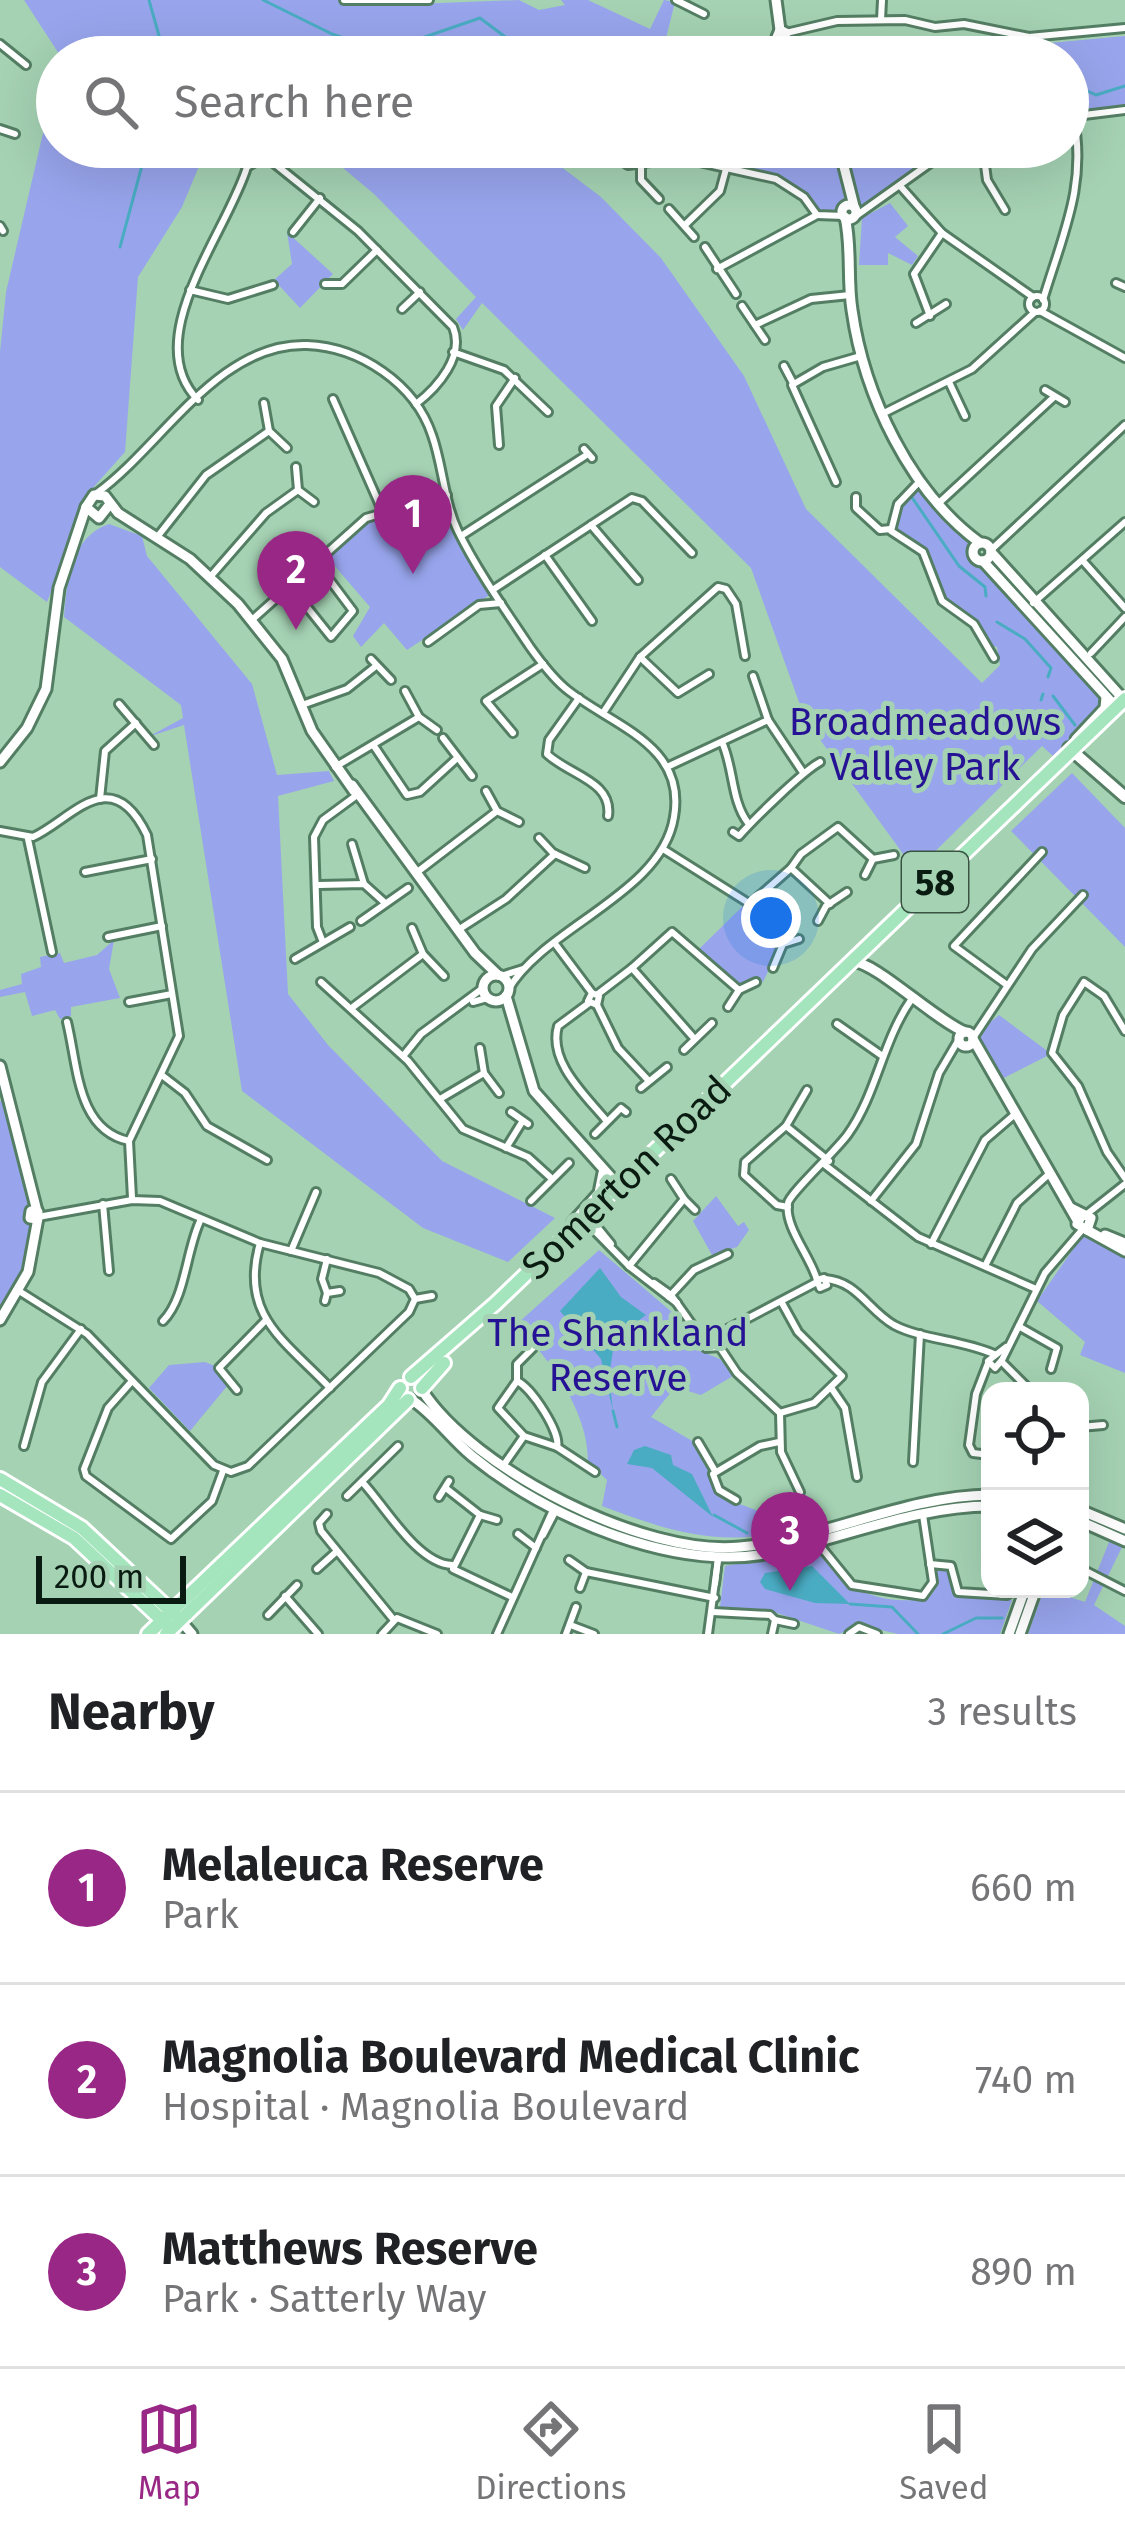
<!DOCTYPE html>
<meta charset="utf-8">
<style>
body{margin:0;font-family:"Fira Sans",sans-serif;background:#f6f6f6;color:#202124}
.controls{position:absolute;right:36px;bottom:36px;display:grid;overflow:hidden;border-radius:24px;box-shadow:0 12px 48px #0002}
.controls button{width:108px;height:108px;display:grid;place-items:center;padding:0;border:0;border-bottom:3px solid #e0e0e0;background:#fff;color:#202124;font:60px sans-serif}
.scale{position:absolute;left:36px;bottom:30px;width:150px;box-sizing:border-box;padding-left:12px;border:6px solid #0a1c11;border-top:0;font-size:33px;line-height:42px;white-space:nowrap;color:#0a1c11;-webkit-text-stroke:9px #a5d2b3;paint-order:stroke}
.you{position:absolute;left:771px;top:918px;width:42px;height:42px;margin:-30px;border:9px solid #fff;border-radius:50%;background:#1a73e8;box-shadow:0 0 0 18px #1a73e833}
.badge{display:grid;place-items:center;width:78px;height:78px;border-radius:50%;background:#982786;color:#fff;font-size:39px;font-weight:700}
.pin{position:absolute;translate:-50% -99px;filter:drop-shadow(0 3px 6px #0008)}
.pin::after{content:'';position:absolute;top:63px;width:42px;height:36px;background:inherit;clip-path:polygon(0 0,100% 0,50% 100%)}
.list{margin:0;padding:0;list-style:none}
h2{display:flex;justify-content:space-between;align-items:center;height:156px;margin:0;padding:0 48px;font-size:51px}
h2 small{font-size:39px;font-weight:400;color:#757577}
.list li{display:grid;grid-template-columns:78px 1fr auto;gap:36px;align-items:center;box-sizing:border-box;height:192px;padding:0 48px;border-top:3px solid #e0e0e0}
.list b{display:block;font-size:45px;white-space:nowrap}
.list p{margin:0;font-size:39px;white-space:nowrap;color:#757577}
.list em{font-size:39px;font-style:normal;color:#757577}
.icon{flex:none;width:66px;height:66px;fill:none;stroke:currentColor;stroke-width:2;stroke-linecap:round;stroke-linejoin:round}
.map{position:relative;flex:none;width:1125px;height:1634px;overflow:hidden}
.search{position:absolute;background:#fff;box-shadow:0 12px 48px #0002;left:36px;right:36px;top:36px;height:132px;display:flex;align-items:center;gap:30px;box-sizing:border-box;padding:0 42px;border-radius:66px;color:#757577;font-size:45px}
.sheet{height:732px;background:#fff}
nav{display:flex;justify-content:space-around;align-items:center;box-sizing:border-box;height:168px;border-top:3px solid #e0e0e0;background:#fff;font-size:33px;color:#757577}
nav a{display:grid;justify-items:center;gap:6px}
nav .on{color:#982786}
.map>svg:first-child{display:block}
.green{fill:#98a5ec}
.water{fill:#4aacc3}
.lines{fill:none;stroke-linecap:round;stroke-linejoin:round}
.stream{stroke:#4aacc3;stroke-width:3}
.minor-casing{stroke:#547e63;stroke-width:12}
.tertiary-casing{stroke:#547e63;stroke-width:15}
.secondary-casing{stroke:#547e63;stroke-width:16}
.primary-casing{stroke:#fff;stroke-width:18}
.minor{stroke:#fff;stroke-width:6}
.tertiary{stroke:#fff;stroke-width:9}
.secondary{stroke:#fff;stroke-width:10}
.primary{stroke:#a4e5be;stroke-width:12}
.labels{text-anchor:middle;stroke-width:10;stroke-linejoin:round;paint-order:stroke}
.shield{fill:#a5d2b3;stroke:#385342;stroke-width:3}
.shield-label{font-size:36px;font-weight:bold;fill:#0a1c11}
.park-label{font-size:39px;fill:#261294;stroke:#a5d2b3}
.street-label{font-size:39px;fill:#0a1c11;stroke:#a5d2b3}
</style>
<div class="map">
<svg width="1125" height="1634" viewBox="0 0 1125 1634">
<rect width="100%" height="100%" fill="#a5d2b3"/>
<g class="green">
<polygon points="24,0 338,0 363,6 519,0 539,10 565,5 561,0 588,0 650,29 664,0 675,2 666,38 704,57 483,57 480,47 461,36 445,57 61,57"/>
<polygon points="991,34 1039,44 1125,36 1125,107 1068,114 1068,57 879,57 990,48"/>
<polygon points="57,73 57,147 207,147 182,207 138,277 125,452 82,500 76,530 47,602 0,567 0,352 6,292"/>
<polygon points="318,147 535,147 601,197 661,258 744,376 806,509 982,683 1000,665 997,647 988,645 970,617 946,603 924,551 894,530 902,500 920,485 964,535 975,558 1102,697 1102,708 1053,756 1042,746 907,879 909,862 805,719 751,568 482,303 463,330 456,319 476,297 374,194"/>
<polygon points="604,147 836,147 846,194 837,210 821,213 800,190 776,176 682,154 629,162"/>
<polygon points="842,147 992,147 941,152 877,202 863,207 854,201"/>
<polygon points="890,203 908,226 895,237 918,256 912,265 888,253 888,265 859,265 862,218"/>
<polygon points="287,232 333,274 300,308 274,280 292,264"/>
<polygon points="445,497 454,531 494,592 407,650 384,623 361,647 353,636 370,607 327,557 367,521"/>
<path d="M109,524L142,536L147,556L252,684L277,775L329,771L334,781L278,796L288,994L328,1045L442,1161L555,1218L508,1262L423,1228L242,1091L184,725L148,737L183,718L181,705L64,617C67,582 70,537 109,524Z"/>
<polygon points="1072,773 1125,828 1125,947 1011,831"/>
<polygon points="744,905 780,946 763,982 756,977 740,986 698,950"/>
<polygon points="114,940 109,969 120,998 71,1007 71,1016 60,1019 55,1010 32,1016 25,992 0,997 0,990 22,984 21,974 41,967 40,957 60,953 64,963 97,955"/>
<polygon points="999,1015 1046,1050 1047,1056 1002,1079 979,1043 982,1029"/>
<path d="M5,1100C25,1190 50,1230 0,1314V1101Z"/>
<polygon points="716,1196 738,1226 744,1222 749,1230 737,1247 712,1255 693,1221"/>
<polygon points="1083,1235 1125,1255 1125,1373 1080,1355 1085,1342 1037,1301"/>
<path d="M599,1250L673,1313L705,1353L720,1359L733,1376L701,1395L675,1387L651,1417L694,1442L721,1497L761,1512L769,1507L783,1531C717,1548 663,1529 602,1506L607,1480L588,1462C588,1410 551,1363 517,1324Z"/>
<polygon points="205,1362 215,1366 228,1385 190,1431 149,1388 169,1365"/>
<polygon points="1109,1542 1122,1547 1094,1605 1125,1626 1125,1634 1028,1634 1044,1589 1085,1602"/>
<path d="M817,1550C843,1589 880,1607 929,1598L937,1586L936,1572L945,1566L955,1597L1012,1600L1000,1634H898L860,1625L839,1634L774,1612L720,1607L725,1566Z"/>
</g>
<g class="water">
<polygon points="600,1268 621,1297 646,1315 615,1338 609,1376 613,1411 601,1359 560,1311"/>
<polygon points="645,1446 671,1455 673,1465 692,1474 713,1517 652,1468 627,1464 634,1450"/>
<polygon points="812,1566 850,1604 815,1603 765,1589 760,1582 765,1573"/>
</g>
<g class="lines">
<g class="stream">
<polyline points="149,0 165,57"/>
<polyline points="263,0 332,34 384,51 480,18 532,57"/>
<polyline points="1068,82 1096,95 1125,86"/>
<polyline points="761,147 803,159"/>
<polyline points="120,247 147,147"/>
<polyline points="911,496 959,566 985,587 986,596"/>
<polyline points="997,622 1025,639 1051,668 1048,677"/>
<polyline points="1053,696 1075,725"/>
<polyline points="1041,700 1043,694"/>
<polyline points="613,1411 617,1427"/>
<polyline points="714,1515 747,1533"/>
<polyline points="850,1604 892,1607 918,1634"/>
<polyline points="943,1634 976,1618 1002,1618"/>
</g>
<g class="minor-casing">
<g id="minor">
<polyline points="344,0 429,0"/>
<polyline points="676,0 704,14"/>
<polyline points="881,20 882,0"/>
<polyline points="786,33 837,21 905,20 935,27 964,24 1029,37 1125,28"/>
<polyline points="0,44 26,65"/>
<polyline points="476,55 479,57"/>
<polyline points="1068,117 1125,110"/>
<polyline points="0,129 15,134"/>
<polyline points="600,147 628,165 681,158 776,179 804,197 817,215 844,216"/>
<polyline points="983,150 987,180 1005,210"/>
<polyline points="641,166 641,180 659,199"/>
<polyline points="901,187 942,233 1033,297"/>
<polyline points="669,209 694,237"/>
<polyline points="856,216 943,154 1002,147"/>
<polyline points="685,225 720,191 726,169"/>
<polyline points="0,226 3,231"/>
<polyline points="293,232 320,198"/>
<polyline points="705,247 736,294"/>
<polyline points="717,269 817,215"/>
<polyline points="1116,283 1125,287"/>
<polyline points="325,284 342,284 377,250"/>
<polyline points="190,290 228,299 273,285"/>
<circle cx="1037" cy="304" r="8"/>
<path d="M1043,300C1062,236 1088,184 1073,115"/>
<polyline points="742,306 765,340"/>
<polyline points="402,309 420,292"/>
<polyline points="1040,311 1125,358"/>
<polyline points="930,316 914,274 942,233"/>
<polyline points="916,323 946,304"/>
<polyline points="755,325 811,299 850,295"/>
<polyline points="453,352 504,370 548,412"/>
<polyline points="784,366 793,383"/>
<polyline points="949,382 965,416"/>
<polyline points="1045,390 1065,402"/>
<polyline points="333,399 382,510"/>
<path d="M198,400C138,339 228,231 247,167L265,156L358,231L453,327C465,356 438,387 416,404"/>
<polyline points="264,403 269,431 287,448"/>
<polyline points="882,414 972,369 1035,312"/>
<polyline points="499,445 496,406 515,378"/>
<polyline points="584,449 592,458"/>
<polyline points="296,467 298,490 314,502"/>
<polyline points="836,482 792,385 823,367 861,356"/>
<polyline points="919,482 898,504 891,531 923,552 942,601 974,624 994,658"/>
<path d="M97,493C161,447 218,342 307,345C360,347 415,384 432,435C443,466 444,502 458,531C477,570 506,611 530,647C540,661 552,677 565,688C609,725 687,743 674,817C662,894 544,927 508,990"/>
<polyline points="856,497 856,508 880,530 891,529"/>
<polyline points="940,502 1054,397"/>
<polyline points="591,525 638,580"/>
<polyline points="158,536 206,475 269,431"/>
<polyline points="461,536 585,456"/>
<polyline points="991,550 1125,425"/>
<polyline points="545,555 592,621"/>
<polyline points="1083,561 1125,608"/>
<polyline points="211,576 266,513 298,490"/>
<polyline points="291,587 331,637 353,611 317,563"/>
<polyline points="494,589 632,498 642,501 692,553"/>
<polyline points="1033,603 1125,522"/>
<polyline points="253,619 366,518 447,495"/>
<polyline points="428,642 479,605 501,603"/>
<polyline points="1091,653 1125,617"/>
<polyline points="640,657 678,693 709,674"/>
<polyline points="371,659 391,680"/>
<polyline points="753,676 768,720"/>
<polyline points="405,691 419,717 437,730"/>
<path d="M579,698L549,740L547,754C569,775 613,781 608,816"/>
<polyline points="119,704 154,745"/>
<polyline points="302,705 347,689 376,666"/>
<polyline points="603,713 640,657 718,587 726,589 736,604 745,656"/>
<polyline points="513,733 486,701 543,664"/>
<polyline points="443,738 472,776"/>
<path d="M722,742C734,768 731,801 748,823"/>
<polyline points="374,746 407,795 420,792 455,760"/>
<polyline points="335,767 419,717"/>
<polyline points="667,767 768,720 802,771"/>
<polyline points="486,791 497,811 519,822"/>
<polyline points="100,799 105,751 136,723"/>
<path d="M0,831L33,837C71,820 111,760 147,835L179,1036L129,1141L132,1198"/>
<path d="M733,832L739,836C755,818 802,772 820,762"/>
<polyline points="539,838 553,853 585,868"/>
<polyline points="28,839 52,952"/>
<polyline points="352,844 364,884"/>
<polyline points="663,849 750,904 783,944"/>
<polyline points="791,868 801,854 838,827 873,859"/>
<polyline points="85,872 152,859"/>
<polyline points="416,873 497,811"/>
<polyline points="865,875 873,859 894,855"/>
<polyline points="319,885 364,884 384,902"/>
<polyline points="750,904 791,868 830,904"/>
<polyline points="361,921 408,888"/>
<polyline points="818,921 826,906 847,892"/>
<polyline points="412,928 423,954 444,976"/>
<polyline points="458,930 506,899 555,854"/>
<polyline points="108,937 162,926"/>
<polyline points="322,940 317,927 314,837 323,820 357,795"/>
<polyline points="556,945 592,993 599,996 597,1005 588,1001 592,993"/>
<polyline points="295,959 350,927"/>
<polyline points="632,968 672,932 739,990"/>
<polyline points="773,968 783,944 799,939"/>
<polyline points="501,976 523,969"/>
<polyline points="321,982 408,1061 463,1129 528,1157 550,1177"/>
<polyline points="1007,985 954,946 1042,852"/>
<polyline points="598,994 632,968 692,1036"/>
<polyline points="129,1002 172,994"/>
<polyline points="473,1002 487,998"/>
<path d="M589,1003L558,1026C548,1061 584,1094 605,1119"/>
<polyline points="597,1005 618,1048 647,1079"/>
<polyline points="353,1007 423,954"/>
<polyline points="728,1007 739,990 756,982"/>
<path d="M67,1022C78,1067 77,1130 129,1141"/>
<polyline points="837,1024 881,1055"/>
<polyline points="1125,1031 1104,996 1084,982 1063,1015 1052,1053 1078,1086 1107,1152 1125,1178"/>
<polyline points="973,1038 1032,949 1083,895"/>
<polyline points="480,1048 484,1073 499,1093"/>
<polyline points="684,1050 712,1023"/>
<polyline points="404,1055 421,1034 483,988"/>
<polyline points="163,1076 185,1093 207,1126 267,1160"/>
<polyline points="641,1088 667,1067"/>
<polyline points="440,1099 484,1073"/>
<polyline points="511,1112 528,1124"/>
<polyline points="786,1126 807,1090"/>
<polyline points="595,1134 621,1108 626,1112"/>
<polyline points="506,1148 522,1122"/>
<polyline points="825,1165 918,1237 1036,1289"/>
<polyline points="684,1199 695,1210"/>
<polyline points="531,1201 569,1163"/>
<polyline points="871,1201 916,1144 939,1073 959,1039"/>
<polyline points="103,1204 109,1271"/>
<polyline points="788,1207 777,1205 744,1175 745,1162 786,1126 829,1161"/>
<polyline points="1087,1214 1125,1184"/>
<polyline points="589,1217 611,1244"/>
<polyline points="585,1221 629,1266 677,1303"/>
<path d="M260,1243C239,1315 284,1340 330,1388"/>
<polyline points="931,1244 985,1140 1014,1115"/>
<polyline points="291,1251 316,1192"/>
<polyline points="327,1259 322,1279 327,1293"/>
<polyline points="629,1266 684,1199 671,1179"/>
<polyline points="985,1266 1017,1203 1049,1174"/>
<polygon points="824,1278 827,1285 820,1288 817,1280"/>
<path d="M825,1279C857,1281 868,1310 894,1325C920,1339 962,1340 994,1354"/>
<path d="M817,1280C811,1257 784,1227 788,1203C790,1193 837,1150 848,1134C877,1093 882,1042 911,1000"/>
<polyline points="654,1283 671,1295 705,1343"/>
<polyline points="19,1291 87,1334 214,1465 231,1472 248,1466 409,1312 415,1299 409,1289 379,1273 260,1243 160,1201 132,1200 38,1217"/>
<polyline points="669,1297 694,1270 728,1254"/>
<polyline points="415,1299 432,1296"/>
<polyline points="325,1301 327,1293 340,1291"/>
<path d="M163,1321C186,1298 186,1249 201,1219"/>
<polyline points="1020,1327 1057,1348 1051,1369"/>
<polyline points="710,1336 706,1348 719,1347"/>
<polyline points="714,1336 817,1282"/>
<polyline points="719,1346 737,1373 780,1413 814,1403 842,1376 798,1332 782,1303"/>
<polyline points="1002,1360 1045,1273 1082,1230"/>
<polyline points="1002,1360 995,1368 988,1361 1006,1347"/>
<polyline points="988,1363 976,1394 969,1445 973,1453 990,1455"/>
<polyline points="1004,1364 1031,1391"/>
<polyline points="132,1381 108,1408 84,1469 86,1476 171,1539 212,1501 223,1471"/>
<path d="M517,1381C532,1388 561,1433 557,1447L524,1436L498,1408Z"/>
<polyline points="517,1381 517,1364 533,1348"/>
<polyline points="832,1389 845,1408 857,1477"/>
<polyline points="237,1390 219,1368 266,1320"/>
<polyline points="780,1413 781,1452 800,1492"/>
<polyline points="1080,1427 1103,1425"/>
<polyline points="698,1442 715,1471"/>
<polyline points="24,1446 42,1382 81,1329"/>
<polyline points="557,1447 595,1472"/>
<polyline points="913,1462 920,1334"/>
<polyline points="503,1466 524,1436"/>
<path d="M364,1484C386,1508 418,1564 452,1565"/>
<polyline points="447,1489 480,1515 453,1569 510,1596"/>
<polyline points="347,1496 398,1446"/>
<polyline points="439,1497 449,1481"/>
<polyline points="736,1500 719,1490 713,1474 760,1446 779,1442"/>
<polyline points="327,1514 319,1523 321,1531 393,1619"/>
<polyline points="480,1515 497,1520"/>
<polyline points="518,1534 536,1548"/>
<polyline points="543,1535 556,1510"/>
<polyline points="817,1542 852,1585 923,1596 933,1582 923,1515"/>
<polyline points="569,1560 586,1572 715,1598"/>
<polyline points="930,1564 951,1566 958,1592 1007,1595 1016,1589"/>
<polyline points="1080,1568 1125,1591"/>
<polyline points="317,1569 336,1552"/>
<polyline points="715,1584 718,1559"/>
<polyline points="580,1588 586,1572"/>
<polyline points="285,1596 318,1634"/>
<polyline points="713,1612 770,1615 775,1620 772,1634"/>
<polyline points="268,1615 297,1585"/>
<polyline points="775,1620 794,1624"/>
<polyline points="573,1626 594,1634"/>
<polyline points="382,1634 397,1618 437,1634"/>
<polyline points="497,1634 553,1510"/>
<polyline points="566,1634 576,1607"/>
<polyline points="708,1634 718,1559"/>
<polyline points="849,1634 859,1627 877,1634"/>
</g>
</g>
<g class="tertiary-casing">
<g id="tertiary">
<polyline points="776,0 780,30"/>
<polygon points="780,30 786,33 783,40 777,37"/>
<polyline points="783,40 791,57"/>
<polyline points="839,147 854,206"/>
<circle cx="849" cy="212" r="7"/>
<path d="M845,217C852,247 847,279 852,310C864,395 910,492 980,543"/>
<polyline points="110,504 99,518 86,507 94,495 105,496 118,513 190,559 238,604 282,659 312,731 354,791"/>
<circle cx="982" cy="552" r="9"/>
<polyline points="991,552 1124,700"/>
<polyline points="983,561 1116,707"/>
<polyline points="1076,739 1105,708 1106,697"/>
<polyline points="0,762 27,728 46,689 59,588 86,507"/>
<polyline points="352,785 475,953 498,975"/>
<path d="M853,962C873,960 935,1020 965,1032"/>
<circle cx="496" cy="988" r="13"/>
<polyline points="506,996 534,1091 617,1184"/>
<circle cx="966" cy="1039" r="7"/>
<polyline points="973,1039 1077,1220"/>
<polyline points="0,1066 37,1211"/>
<polyline points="1071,1208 1091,1218 1087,1230 1077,1224 1082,1215"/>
<polygon points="31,1211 38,1212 37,1219 30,1218"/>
<polyline points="573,1222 599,1193 603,1173"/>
<polyline points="1087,1230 1125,1251"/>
<polyline points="1105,1235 1125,1243"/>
<polyline points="0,1320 28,1272 38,1218"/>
<path d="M422,1390C473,1470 646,1557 740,1547C825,1539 904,1496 990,1495"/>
<path d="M412,1400C434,1414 451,1439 472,1456C548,1518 677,1574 776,1552C846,1537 918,1506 990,1506"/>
<polyline points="1080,1510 1125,1529"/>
<polyline points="1080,1521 1125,1541"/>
<polyline points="180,1620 192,1634"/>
<polyline points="1009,1634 1025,1589"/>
<polyline points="1020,1634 1036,1589"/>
</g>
</g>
<g class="secondary-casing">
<polyline id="secondary" points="1069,748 1125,797"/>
</g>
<g class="primary-casing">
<g id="primary">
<polyline points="411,1377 496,1303 1125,699"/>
<polyline points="422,1388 444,1363"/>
<polyline points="0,1479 82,1528 175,1615"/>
<polyline points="0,1495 74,1538 166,1624"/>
<polyline points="148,1634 389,1405 400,1388"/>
<polyline points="166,1634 408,1400"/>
</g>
</g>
<use href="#minor" class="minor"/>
<use href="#tertiary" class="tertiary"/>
<use href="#secondary" class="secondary"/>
<use href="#primary" class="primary"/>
</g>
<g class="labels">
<rect class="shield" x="902" y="852" width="66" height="60" rx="9"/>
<g class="shield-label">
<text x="935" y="895">58</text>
</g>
<g class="park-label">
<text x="925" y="735">Broadmeadows<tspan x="925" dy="45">Valley Park</tspan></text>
<text x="618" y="1346">The Shankland<tspan x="618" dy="45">Reserve</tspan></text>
</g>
<g class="street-label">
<text transform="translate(626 1177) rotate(-44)" y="14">Somerton Road</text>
</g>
</g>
</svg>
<div class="controls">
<button><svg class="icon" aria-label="locate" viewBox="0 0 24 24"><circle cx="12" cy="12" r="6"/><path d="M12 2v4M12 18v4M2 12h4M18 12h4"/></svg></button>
<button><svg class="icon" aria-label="layers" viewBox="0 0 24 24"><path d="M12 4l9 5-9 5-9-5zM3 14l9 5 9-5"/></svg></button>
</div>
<div class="scale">200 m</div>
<div class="you"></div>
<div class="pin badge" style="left:413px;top:574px">1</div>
<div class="pin badge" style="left:296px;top:630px">2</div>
<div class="pin badge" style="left:790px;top:1591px">3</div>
<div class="search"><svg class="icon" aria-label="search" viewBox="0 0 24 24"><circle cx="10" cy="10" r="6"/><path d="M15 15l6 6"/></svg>Search here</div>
</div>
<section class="sheet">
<h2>Nearby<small>3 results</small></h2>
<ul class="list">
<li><span class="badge">1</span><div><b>Melaleuca Reserve</b><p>Park</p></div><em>660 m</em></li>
<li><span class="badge">2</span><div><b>Magnolia Boulevard Medical Clinic</b><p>Hospital · Magnolia Boulevard</p></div><em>740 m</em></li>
<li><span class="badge">3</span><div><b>Matthews Reserve</b><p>Park · Satterly Way</p></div><em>890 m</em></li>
</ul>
</section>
<nav>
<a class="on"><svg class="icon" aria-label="map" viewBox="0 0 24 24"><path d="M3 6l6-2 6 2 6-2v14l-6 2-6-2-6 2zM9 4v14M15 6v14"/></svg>Map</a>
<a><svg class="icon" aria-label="directions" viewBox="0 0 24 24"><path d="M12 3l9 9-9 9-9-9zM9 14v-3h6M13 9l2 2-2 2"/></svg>Directions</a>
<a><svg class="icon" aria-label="saved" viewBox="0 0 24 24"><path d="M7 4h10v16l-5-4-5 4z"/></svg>Saved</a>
</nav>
